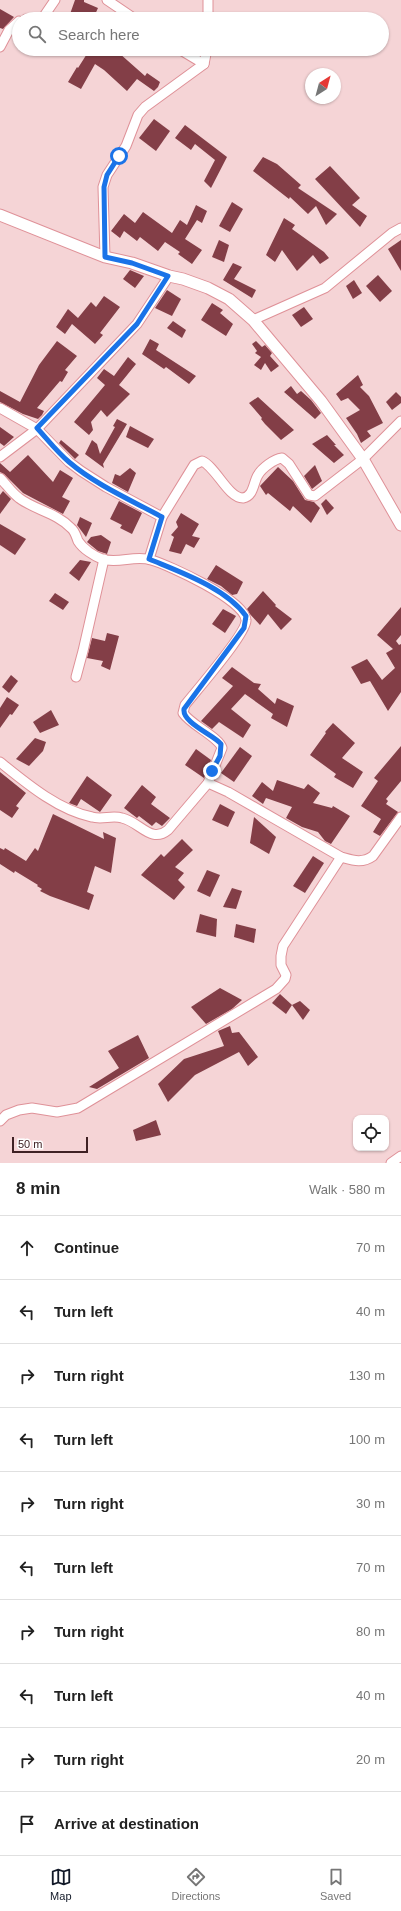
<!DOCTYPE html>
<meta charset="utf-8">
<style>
body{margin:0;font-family:Helvetica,sans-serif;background:#f6f6f6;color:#222}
.controls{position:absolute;right:12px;bottom:12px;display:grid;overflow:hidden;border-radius:8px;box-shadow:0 1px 3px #0004}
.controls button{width:36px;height:36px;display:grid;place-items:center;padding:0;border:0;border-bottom:1px solid #e0e0e0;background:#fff;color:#222;font:20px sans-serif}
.compass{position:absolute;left:305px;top:68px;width:36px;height:36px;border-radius:50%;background:#fff;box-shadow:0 1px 3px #0004;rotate:36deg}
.scale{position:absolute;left:12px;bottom:10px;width:76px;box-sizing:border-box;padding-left:4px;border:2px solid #3f2124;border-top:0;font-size:11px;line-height:14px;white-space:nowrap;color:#3f2124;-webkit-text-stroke:3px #fefefe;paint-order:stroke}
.stop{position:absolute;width:12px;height:12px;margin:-9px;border:3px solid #1a73e8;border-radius:50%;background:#fff}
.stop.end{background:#1a73e8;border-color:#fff;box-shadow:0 1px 4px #0008}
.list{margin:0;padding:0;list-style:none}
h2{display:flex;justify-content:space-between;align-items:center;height:52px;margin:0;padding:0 16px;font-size:17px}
h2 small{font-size:13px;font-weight:400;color:#767676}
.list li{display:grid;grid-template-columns:26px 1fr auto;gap:12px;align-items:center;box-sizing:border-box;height:64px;padding:0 16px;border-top:1px solid #e0e0e0}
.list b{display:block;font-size:15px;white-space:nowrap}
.list em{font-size:13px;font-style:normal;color:#767676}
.icon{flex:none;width:22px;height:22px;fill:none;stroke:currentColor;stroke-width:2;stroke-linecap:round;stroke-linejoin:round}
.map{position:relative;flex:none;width:401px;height:1163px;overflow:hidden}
.search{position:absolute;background:#fff;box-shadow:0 1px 3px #0004;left:12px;right:12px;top:12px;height:44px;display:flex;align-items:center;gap:10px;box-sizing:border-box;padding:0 14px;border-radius:22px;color:#767676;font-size:15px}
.sheet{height:692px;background:#fff}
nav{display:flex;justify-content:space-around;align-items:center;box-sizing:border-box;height:56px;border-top:1px solid #e0e0e0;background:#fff;font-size:11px;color:#767676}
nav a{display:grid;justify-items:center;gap:2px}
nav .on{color:#111827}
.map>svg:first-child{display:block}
.building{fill:#833e47}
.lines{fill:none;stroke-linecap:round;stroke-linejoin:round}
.minor-casing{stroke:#df9198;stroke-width:11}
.tertiary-casing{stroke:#df9198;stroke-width:13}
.minor{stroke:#fff;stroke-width:9}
.tertiary{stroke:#fff;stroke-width:11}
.route{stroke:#1a73e8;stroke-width:5}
</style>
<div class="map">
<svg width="401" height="1163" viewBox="0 0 401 1163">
<rect width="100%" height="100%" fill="#f5d4d6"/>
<g class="building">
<polygon points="75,0 84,0 84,2 98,8 93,19 83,19 70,14"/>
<polygon points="0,9 14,17 3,29 0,28"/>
<polygon points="90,49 110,49 118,54 119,53 145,76 147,73 160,82 158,87 154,91 137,79 127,91 104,70 95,64 81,89 68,82 77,67 78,68"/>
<polygon points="154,119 170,131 156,151 139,138"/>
<polygon points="185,125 227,157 211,188 204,181 215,160 195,144 191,150 175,138"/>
<polygon points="263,157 277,164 301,185 298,188 337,214 326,225 316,206 308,214 290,197 289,199 253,171"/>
<polygon points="330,166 360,198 352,205 367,216 360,227 315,179"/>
<polygon points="232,202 243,209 230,232 219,226"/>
<polygon points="196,205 207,211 202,223 197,220 185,239 202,250 192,264 178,254 180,252 165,242 158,251 140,237 137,241 124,231 120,238 111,231 124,214 135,223 143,212 172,233 180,220 187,225"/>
<polygon points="284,218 295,225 292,229 324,252 329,258 320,264 313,255 297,271 282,250 275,262 266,255"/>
<polygon points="219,240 229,245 224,262 212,257"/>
<polygon points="401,240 401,271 388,249"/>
<polygon points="233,263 242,267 234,279 256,290 252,298 223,280"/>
<polygon points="130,270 144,276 135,288 123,279"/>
<polygon points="378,275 392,291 380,302 366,286"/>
<polygon points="354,280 362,293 353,299 346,286"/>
<polygon points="167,290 181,299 172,316 155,308"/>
<polygon points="104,296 120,307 100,333 103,335 95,344 72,324 65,334 56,327 68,309 78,318 91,302 96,307"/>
<polygon points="212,303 223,310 220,313 233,324 226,336 201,320"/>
<polygon points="304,307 313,319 301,327 292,315"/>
<polygon points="173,321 186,330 182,338 167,328"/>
<polygon points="150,339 159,344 156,350 196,376 189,384 166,367 164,369 142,354"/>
<polygon points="57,341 77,356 65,370 68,372 62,382 60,381 37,408 44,411 42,415 38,419 23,414 0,402 0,391 20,402 39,365"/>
<polygon points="256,341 262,347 265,345 272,353 270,356 279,366 271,372 265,363 261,370 254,365 261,357 255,353 257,351 252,344"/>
<polygon points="128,357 136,364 119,385 130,394 107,417 101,410 91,422 93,430 89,435 74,422 105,385 97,378 104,369 114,376"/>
<polygon points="358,375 363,385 360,387 369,396 383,423 367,431 371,436 361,443 357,434 346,418 360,410 348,398 341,401 336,394"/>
<polygon points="291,386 297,394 301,391 311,400 321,413 315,419 284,392"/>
<polygon points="396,392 401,397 401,403 392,410 386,402"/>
<polygon points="258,397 294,430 281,440 265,424 261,419 262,418 249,403"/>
<polygon points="117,419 127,424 103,464 104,468 85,454 92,440 97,444 100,454 115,427 113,426"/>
<polygon points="130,426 154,439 148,448 126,437"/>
<polygon points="0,427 14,437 4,446 0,443"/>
<polygon points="327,435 336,445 334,445 344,455 334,463 312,444"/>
<polygon points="61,440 79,455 75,459 59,443"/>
<polygon points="28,455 53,482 60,470 73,478 62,497 70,501 63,514 23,493 4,474 0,472 0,463 10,472"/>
<polygon points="315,465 322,481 312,489 304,476"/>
<polygon points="278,467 293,481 305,500 314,502 320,508 311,523 293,506 290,511 268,493 266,495 260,486"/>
<polygon points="130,468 136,473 128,492 112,483 115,474 120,476"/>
<polygon points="3,491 11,499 0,514 0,495"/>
<polygon points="326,499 334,508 327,515 321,504"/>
<polygon points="119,501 142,513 132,534 120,528 122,525 110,519"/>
<polygon points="181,513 199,524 192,536 200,538 194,548 186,544 181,554 169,551 174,537 171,535 178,527 176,522"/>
<polygon points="80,517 92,523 86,537 77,525"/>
<polygon points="0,524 26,539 15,555 0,545"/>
<polygon points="101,535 111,542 107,554 98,551 87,542 91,537"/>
<polygon points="80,560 91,562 79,581 69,573"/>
<polygon points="216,565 243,582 237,594 232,595 221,586 207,579"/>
<polygon points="263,591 276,605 275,606 292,619 281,630 268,614 260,625 249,613 247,609"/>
<polygon points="55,593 69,602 63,610 49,601"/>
<polygon points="401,607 401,635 396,641 399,645 401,644 401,692 388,711 370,681 361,684 351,667 367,659 382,680 395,668 386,653 393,649 377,635"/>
<polygon points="223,609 236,616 225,633 212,624"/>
<polygon points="107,633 119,636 110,670 101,666 103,661 87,658 92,638 105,641"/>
<polygon points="232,667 254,683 261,684 258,689 275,704 277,698 294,706 287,727 271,718 273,714 245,694 231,709 251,725 243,738 219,722 212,729 201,721 233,686 222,678"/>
<polygon points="11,675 18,681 9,693 2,687"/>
<polygon points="7,697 19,705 12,715 10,714 0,728 0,708"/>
<polygon points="51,710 59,725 40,733 33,722"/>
<polygon points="333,723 355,743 342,758 363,772 353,788 334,777 336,774 310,755 326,733 325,732"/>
<polygon points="35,738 46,742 43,751 29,766 16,759"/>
<polygon points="401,746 401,781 386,799 388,801 386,804 398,812 380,836 373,832 381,819 361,806 378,781 374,778"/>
<polygon points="240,747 252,756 234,782 221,773"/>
<polygon points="196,749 211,760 204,778 185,765"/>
<polygon points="0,772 26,793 16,806 19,808 12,818 0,810"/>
<polygon points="87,776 112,795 100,812 81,799 77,806 69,803"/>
<polygon points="277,780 304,789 308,784 320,793 313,803 332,808 333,806 350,816 331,844 325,841 318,832 302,827 286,818 292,807 266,798 263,804 252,796 262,782 273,791"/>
<polygon points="142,785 156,797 151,804 170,818 162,826 156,822 152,826 139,816 137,818 124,808"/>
<polygon points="220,804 235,812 228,827 212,820"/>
<polygon points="53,814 104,839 103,832 116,838 111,873 95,866 87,892 94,895 89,910 50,896 40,891 42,889 37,886 38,885 15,871 14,873 0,864 0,848 4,850 5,848 26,861 35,848 38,851"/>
<polygon points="254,817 276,837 269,854 250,843"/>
<polygon points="182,839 193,850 175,867 184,873 178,880 185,887 174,900 141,875 161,854 164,857"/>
<polygon points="313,856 324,863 305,893 293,886"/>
<polygon points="207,870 220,875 210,897 197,891"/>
<polygon points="232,888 242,891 236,909 223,907"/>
<polygon points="200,914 217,919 216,937 196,932"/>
<polygon points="236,924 256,929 254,943 234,937"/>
<polygon points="220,988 242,1000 232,1009 206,1024 191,1007"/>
<polygon points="280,994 292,1005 286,1014 272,1003"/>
<polygon points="300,1001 310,1010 303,1020 292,1005"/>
<polygon points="230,1026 232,1033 239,1032 258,1057 248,1066 239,1052 195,1075 168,1102 158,1084 184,1059 224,1046 218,1031"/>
<polygon points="138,1035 149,1058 97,1089 89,1087 119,1068 108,1051"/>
<polygon points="156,1120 161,1135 136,1141 133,1130"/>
</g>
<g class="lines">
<g class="minor-casing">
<g id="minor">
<polyline points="107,0 135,19"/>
<polyline points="208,0 208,19"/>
<polyline points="26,19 27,19"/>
<polyline points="42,19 55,0"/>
<polyline points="0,47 9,30 19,21"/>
<polyline points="204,64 207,49"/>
<polyline points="105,257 103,187 107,175 126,146 138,115 145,107 204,64 179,49"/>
<polyline points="253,320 325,288 392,233 401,228"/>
<polyline points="0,408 37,429 69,462 81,471 106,487 162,517 149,559"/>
<polyline points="0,457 37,429 137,324 169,276"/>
<path d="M0,478C6,484 12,493 19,498C35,510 57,513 71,528C75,531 76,536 78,541C83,549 94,556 102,559C117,564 136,555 151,560C169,565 245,600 246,620C247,633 196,691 185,705L183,713C192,726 219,737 222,748L208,783L168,830C151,844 140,822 122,818C112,815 102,820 92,817C58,810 26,783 0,762"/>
<path d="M162,517L194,465L202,461C216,467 228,498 243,498C254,496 253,483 258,475C262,468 274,459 282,458L289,464L309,495L315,496L363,459L401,421"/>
<polyline points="76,677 83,651 104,559"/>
<path d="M208,783L228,792L341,857C352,860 362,864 373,856L401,817"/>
<polyline points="0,1121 6,1115 19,1110 32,1108 57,1112 78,1108 276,989 285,979 286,975 281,965 281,956 283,946 341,857"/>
<polyline points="391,1163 401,1156"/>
</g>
</g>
<g class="tertiary-casing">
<polyline id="tertiary" points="0,215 105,257 132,263 169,276 183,279 208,288 229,299 253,320 321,401 363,459 401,525"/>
</g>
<use href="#minor" class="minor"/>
<use href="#tertiary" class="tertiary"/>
</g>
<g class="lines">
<path class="route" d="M119,156L107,175L104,187L105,257L132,263L168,276L137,324L37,428C48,440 57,452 69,462C96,485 131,500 162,517L149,559C180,572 226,588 246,616L244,628L184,709C182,723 214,735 221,744L220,756L212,771"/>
</g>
</svg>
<div class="controls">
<button><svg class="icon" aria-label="locate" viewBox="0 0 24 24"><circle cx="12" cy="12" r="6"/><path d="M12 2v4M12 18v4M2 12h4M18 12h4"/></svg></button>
</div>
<svg class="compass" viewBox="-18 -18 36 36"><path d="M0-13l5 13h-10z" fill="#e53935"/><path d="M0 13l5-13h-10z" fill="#767676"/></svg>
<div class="scale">50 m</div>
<div class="stop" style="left:119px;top:156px"></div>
<div class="stop end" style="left:212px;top:771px"></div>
<div class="search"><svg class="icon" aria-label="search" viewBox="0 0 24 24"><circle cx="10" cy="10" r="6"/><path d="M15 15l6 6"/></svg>Search here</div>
</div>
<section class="sheet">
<h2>8 min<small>Walk · 580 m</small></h2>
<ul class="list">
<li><svg class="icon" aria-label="ahead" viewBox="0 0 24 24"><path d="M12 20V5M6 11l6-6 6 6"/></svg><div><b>Continue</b></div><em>70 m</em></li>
<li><svg class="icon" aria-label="left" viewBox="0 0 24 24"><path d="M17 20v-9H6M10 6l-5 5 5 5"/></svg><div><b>Turn left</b></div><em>40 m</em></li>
<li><svg class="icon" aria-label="right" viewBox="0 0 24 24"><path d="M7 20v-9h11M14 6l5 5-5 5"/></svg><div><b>Turn right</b></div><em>130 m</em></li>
<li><svg class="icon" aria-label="left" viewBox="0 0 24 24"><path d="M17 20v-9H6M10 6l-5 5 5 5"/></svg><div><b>Turn left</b></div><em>100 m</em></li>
<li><svg class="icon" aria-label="right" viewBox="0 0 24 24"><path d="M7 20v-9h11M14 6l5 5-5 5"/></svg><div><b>Turn right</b></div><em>30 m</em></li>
<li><svg class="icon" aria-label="left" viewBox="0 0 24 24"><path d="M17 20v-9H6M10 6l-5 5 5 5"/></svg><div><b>Turn left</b></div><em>70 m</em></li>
<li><svg class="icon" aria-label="right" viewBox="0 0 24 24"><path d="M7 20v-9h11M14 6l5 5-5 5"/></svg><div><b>Turn right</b></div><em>80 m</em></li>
<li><svg class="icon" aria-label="left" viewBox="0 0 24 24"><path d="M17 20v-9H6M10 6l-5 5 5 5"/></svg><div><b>Turn left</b></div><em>40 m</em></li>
<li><svg class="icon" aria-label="right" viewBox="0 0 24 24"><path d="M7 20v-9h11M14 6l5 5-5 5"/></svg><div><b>Turn right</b></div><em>20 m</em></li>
<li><svg class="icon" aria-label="arrive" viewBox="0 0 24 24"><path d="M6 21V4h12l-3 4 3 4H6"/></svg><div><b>Arrive at destination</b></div></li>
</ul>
</section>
<nav>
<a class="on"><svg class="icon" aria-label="map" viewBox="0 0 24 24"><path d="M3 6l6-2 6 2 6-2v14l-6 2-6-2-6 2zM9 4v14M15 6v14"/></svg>Map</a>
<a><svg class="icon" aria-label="directions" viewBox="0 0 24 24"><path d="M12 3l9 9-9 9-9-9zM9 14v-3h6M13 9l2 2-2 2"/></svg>Directions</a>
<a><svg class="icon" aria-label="saved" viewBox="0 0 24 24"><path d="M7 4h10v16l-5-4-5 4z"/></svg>Saved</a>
</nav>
